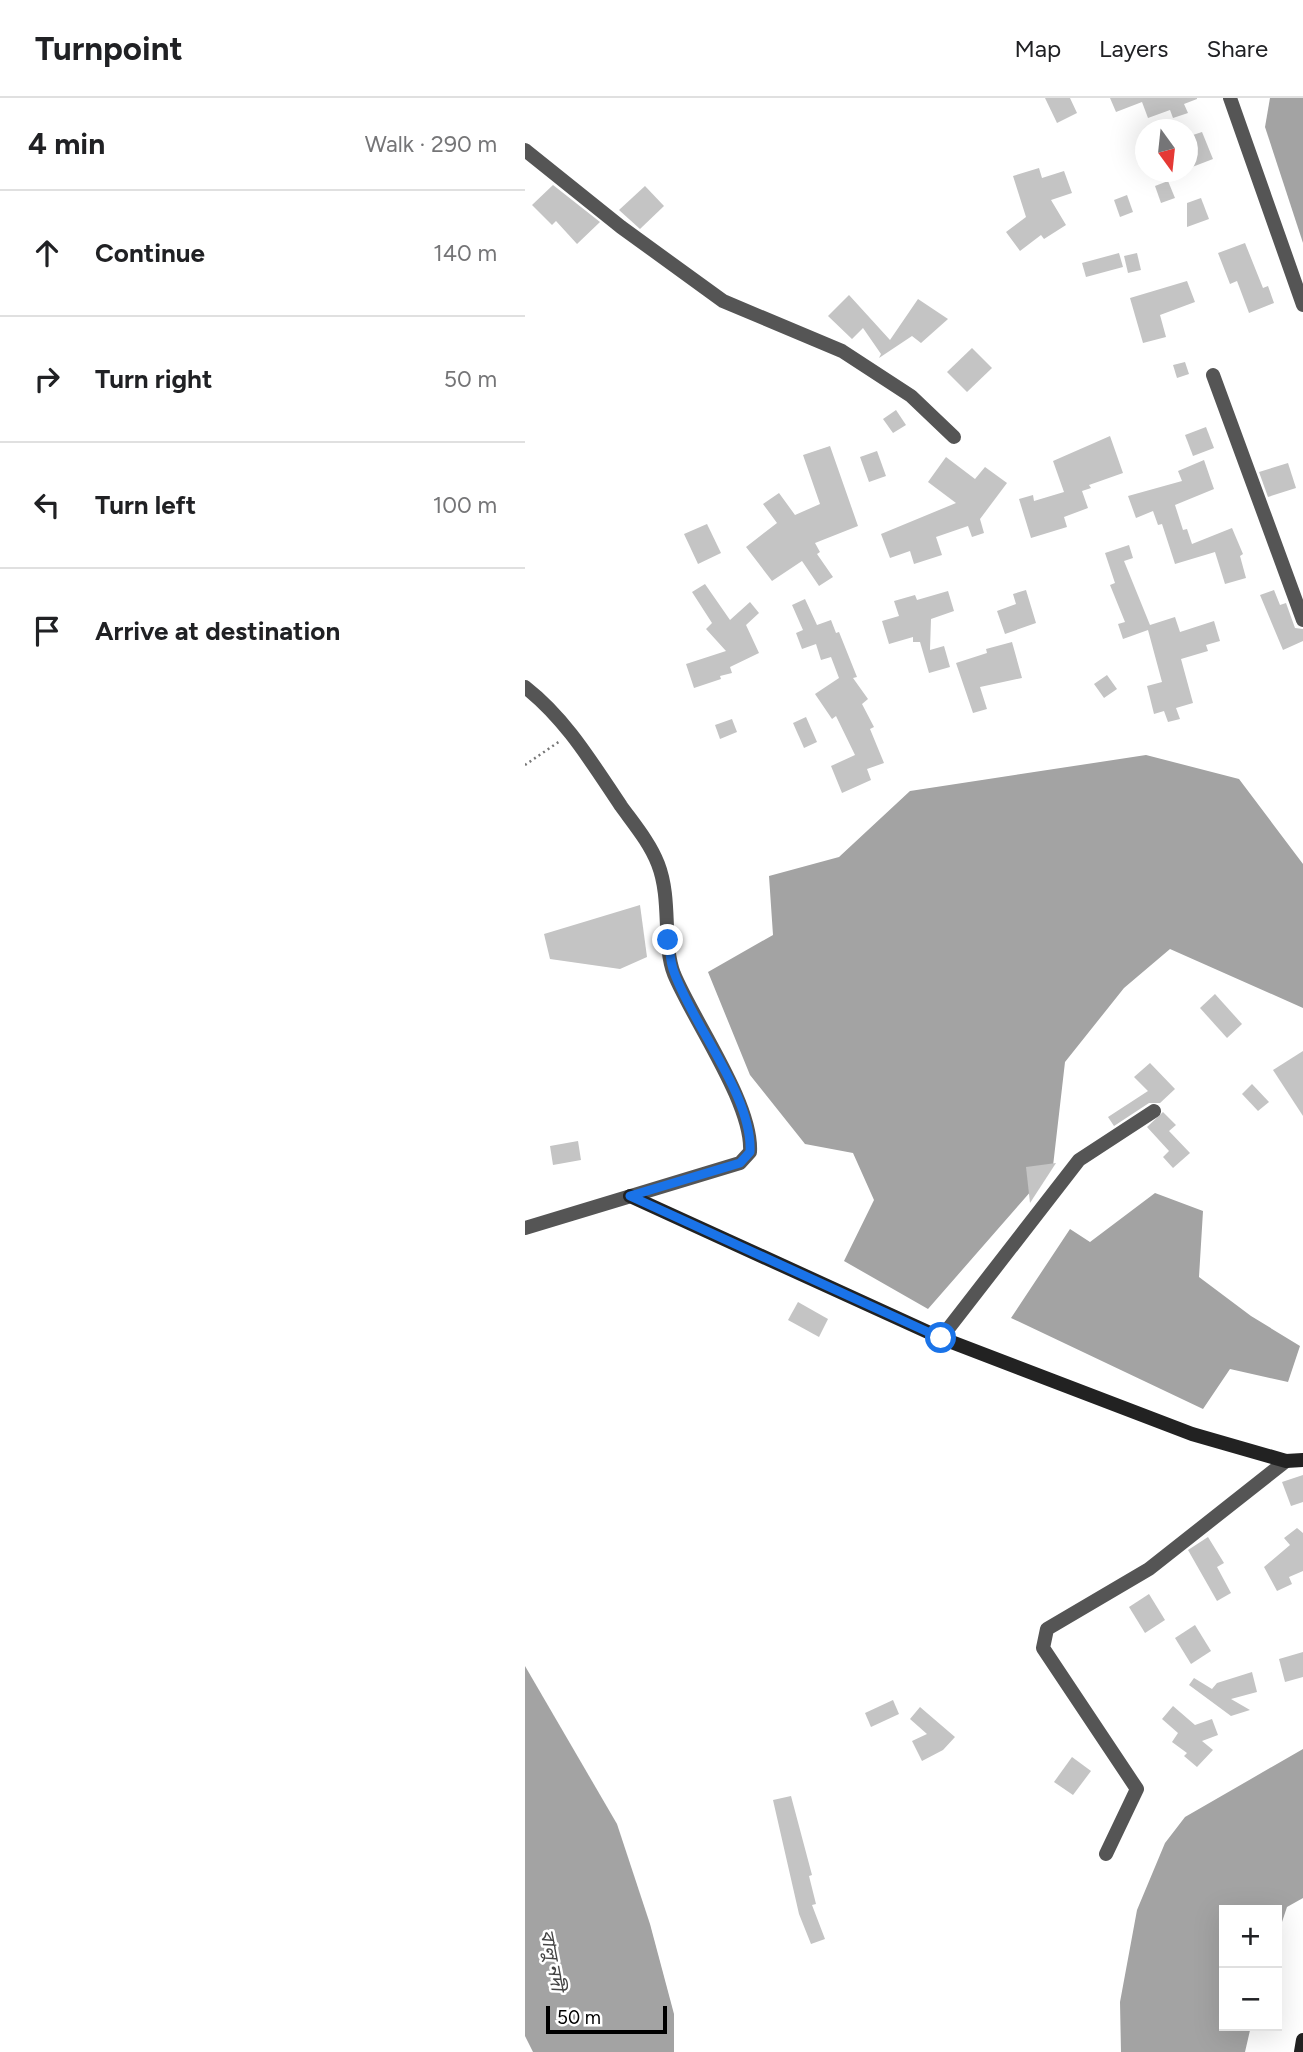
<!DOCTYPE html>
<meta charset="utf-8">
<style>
body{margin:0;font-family:Figtree,"Noto Sans Bengali",sans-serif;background:#f6f6f6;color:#202124}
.controls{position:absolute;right:21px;bottom:21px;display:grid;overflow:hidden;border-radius:0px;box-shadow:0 7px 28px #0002}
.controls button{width:63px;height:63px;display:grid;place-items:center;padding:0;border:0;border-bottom:2px solid #e0e0e0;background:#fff;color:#202124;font:35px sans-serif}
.compass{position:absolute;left:610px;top:21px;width:63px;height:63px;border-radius:50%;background:#fff;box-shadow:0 7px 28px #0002;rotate:165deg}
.scale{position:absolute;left:21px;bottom:18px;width:121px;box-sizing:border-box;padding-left:7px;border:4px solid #000;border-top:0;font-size:19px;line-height:24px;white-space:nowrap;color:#000;-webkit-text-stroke:5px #fff;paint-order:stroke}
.stop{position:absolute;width:21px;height:21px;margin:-16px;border:5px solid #1a73e8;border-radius:50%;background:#fff}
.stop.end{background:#1a73e8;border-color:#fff;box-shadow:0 2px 7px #0008}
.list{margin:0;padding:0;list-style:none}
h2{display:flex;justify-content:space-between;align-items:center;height:91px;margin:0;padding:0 28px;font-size:30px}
h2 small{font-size:23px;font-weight:400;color:#757577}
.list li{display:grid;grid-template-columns:46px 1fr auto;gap:21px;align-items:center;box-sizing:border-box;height:126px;padding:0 28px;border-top:2px solid #e0e0e0}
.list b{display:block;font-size:26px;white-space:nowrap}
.list em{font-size:23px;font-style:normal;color:#757577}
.icon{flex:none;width:38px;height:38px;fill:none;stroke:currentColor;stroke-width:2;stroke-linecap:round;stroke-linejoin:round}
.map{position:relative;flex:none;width:778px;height:1954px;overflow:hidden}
header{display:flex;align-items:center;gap:42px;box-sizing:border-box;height:98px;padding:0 35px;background:#fff;border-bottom:2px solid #e0e0e0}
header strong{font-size:33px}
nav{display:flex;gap:38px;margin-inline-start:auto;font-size:24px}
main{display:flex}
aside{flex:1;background:#fff}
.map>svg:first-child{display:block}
.water{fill:#a3a3a3}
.building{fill:#c4c4c4}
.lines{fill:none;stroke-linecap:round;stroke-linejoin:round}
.path{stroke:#777;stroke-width:2.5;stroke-dasharray:2 3.5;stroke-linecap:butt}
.street{stroke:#555;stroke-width:14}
.secondary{stroke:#222;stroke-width:14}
.route{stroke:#1a73e8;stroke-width:9}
.labels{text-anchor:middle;stroke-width:5;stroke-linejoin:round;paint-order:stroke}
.water-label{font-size:19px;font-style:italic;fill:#444;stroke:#fff}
</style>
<header>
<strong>Turnpoint</strong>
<nav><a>Map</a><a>Layers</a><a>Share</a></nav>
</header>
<main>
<aside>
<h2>4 min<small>Walk · 290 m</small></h2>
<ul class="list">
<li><svg class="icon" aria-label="ahead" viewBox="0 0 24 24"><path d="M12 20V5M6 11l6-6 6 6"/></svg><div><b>Continue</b></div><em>140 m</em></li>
<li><svg class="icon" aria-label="right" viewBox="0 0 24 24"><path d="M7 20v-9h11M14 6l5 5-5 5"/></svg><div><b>Turn right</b></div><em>50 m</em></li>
<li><svg class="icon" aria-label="left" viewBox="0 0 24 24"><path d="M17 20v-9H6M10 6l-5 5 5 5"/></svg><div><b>Turn left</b></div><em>100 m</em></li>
<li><svg class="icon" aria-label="arrive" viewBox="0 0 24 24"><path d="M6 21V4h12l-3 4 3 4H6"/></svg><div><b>Arrive at destination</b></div></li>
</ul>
</aside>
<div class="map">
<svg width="778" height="1954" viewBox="0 0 778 1954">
<rect width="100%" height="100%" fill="#fff"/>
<g class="water">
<polygon points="745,0 778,0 778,145 740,29"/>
<polygon points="621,657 714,681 778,766 778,910 645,851 599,890 540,964 528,1068 403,1211 319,1163 349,1102 328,1055 280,1046 225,977 183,874 248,837 244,778 314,759 385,693"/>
<polygon points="630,1095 678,1113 674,1179 726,1218 775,1248 763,1284 705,1271 678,1311 486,1220 545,1131 565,1144"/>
<polygon points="0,1568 92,1726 125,1826 149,1916 149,1954 8,1954 0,1938"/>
<polygon points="778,1651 778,1800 762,1809 752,1839 752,1812 699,1812 699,1928 726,1928 720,1954 596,1954 595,1904 612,1812 640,1745 660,1719"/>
</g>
<g class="building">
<polygon points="520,0 545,0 552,15 532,25"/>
<polygon points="585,0 672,0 672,1 659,6 663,15 648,20 645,12 623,20 617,4 591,14"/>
<polygon points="677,34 688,61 662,71 662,39"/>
<polygon points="514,70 517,80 539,73 547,95 526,102 541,127 519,141 516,137 495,153 481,134 501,119 488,78"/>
<polygon points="643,83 650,100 636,105 630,88"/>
<polygon points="28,87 75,124 52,146 31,123 27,127 7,107"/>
<polygon points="120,88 139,108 115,131 94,112"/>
<polygon points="602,97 608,114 595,119 589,102"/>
<polygon points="676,100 684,121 662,129 662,105"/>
<polygon points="720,145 738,190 743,188 749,205 724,215 712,183 705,186 693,155"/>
<polygon points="594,155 598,169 561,179 557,165"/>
<polygon points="612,155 616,172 603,175 599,158"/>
<polygon points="662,183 670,204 635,217 641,239 618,245 605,200"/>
<polygon points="324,197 365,242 393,201 423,221 396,245 387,238 354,260 356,256 338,230 327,241 303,218"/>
<polygon points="447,250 467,270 442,294 422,274"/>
<polygon points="660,264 664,276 652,280 648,267"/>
<polygon points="371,312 381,327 368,335 358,321"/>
<polygon points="681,329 689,350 668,358 660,337"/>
<polygon points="585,338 598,375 564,387 566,390 557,393 563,410 539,419 542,429 506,440 494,401 508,397 509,403 539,394 528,363"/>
<polygon points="305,348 333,428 290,445 295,454 292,456 308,479 294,488 277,463 247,483 221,449 252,425 238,406 254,395 270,417 295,406 278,357"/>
<polygon points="352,353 361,378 344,384 335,359"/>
<polygon points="421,359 450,381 460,369 482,385 455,421 459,435 447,439 443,428 411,439 417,457 389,466 385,453 365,460 356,436 431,405 403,384"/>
<polygon points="679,362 689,391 650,407 658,432 662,431 667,446 707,430 718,456 715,458 721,480 700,486 690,454 650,466 637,426 633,427 628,413 611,420 603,398 657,383 653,373"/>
<polygon points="763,365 771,390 743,399 734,374"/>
<polygon points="182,426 196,455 173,466 159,436"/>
<polygon points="604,447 608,460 599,463 625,527 650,519 655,534 689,523 695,543 681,547 683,553 656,561 668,605 651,610 655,621 643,624 639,613 629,616 622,588 637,584 623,532 598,541 593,526 600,524 585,487 590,485 580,455"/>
<polygon points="180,486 205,522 225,504 234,515 221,527 234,555 205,569 207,575 195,578 196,581 169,590 161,566 201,553 181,531 187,525 167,494"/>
<polygon points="501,492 511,525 480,536 472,513 491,506 488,496"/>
<polygon points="749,492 755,507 761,505 770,530 778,531 778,543 758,552 735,497"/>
<polygon points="423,493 429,513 406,521 405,552 419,548 425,569 404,575 395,544 388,544 388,539 364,546 357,523 374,518 369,503 390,497 392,502"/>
<polygon points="280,501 292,527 306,522 311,535 314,534 332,579 328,580 343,601 337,606 349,629 345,631 359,665 342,671 346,682 317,695 306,668 330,657 311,618 307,621 290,596 314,580 306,559 296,562 291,546 277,551 271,535 278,532 267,507"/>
<polygon points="487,544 497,580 455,589 462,611 448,615 431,565 462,555 461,551"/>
<polygon points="582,577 592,591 579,600 569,586"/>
<polygon points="281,619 292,644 279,650 268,625"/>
<polygon points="207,621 212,634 195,641 190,627"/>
<polygon points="115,807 122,859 95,871 25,861 19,836"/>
<polygon points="690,896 717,926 702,940 675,910"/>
<polygon points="778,953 778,1018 748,972"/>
<polygon points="625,965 650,991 635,1005 624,1005 589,1028 583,1019 623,993 609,979"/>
<polygon points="727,986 744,1004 733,1013 717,996"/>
<polygon points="638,1014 651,1027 644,1033 665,1055 648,1070 638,1059 644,1053 622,1029"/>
<polygon points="53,1043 56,1062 28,1067 25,1048"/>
<polygon points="531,1065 505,1105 501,1069"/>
<polygon points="273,1204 303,1221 294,1239 263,1222"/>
<polygon points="778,1377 778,1404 766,1408 757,1384"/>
<polygon points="772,1430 778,1435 778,1473 764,1479 767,1486 752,1493 739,1469 765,1447 759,1440"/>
<polygon points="683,1439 699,1465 692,1469 706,1495 692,1503 663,1452"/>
<polygon points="624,1496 640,1522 620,1535 604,1509"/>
<polygon points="670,1527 686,1553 666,1566 650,1540"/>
<polygon points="778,1554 778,1579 760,1584 754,1561"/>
<polygon points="727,1574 732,1594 706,1601 725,1612 706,1618 664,1587 669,1580 687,1591 692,1585"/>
<polygon points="368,1602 374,1616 346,1629 340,1615"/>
<polygon points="648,1608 670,1627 687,1621 693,1637 677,1643 688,1652 672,1669 659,1658 662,1655 647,1644 653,1635 637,1621"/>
<polygon points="395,1609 430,1639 418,1652 397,1663 387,1643 402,1636 385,1621"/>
<polygon points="547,1659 566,1673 548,1697 529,1684"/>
<polygon points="266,1698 287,1777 284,1778 291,1806 287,1807 300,1841 286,1846 274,1816 248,1702"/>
</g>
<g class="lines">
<polyline class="path" points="0,667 35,643"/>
<g class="street">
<polyline points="705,0 778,207"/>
<polyline points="0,52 96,129 198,203 317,253 386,298 429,339"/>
<polyline points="688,277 778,522"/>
<path d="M0,589C41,621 67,665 96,708C109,726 125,745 133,766C147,802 137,845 149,876C169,924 228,1006 225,1054L215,1065L0,1130"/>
<polyline points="416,1240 554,1062 629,1013"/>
<polyline points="581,1756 612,1691 518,1550 522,1531 624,1471 761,1363"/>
</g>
<g class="secondary">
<polyline points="105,1098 416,1240 667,1336 761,1363 778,1362"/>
<polyline points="776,1954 778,1942"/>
</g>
</g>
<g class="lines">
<path class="route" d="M143,842C145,852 145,864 149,874C168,928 228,999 225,1054L215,1065L105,1098L416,1240"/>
</g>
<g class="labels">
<g class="water-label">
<text transform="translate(28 1862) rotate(79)" y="7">বালু নদী</text>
</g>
</g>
</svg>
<div class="controls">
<button>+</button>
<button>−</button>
</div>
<svg class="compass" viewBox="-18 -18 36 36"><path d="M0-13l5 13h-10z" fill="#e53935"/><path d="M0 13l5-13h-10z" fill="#757577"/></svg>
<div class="scale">50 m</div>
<div class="stop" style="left:416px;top:1240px"></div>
<div class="stop end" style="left:143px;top:842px"></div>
</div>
</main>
